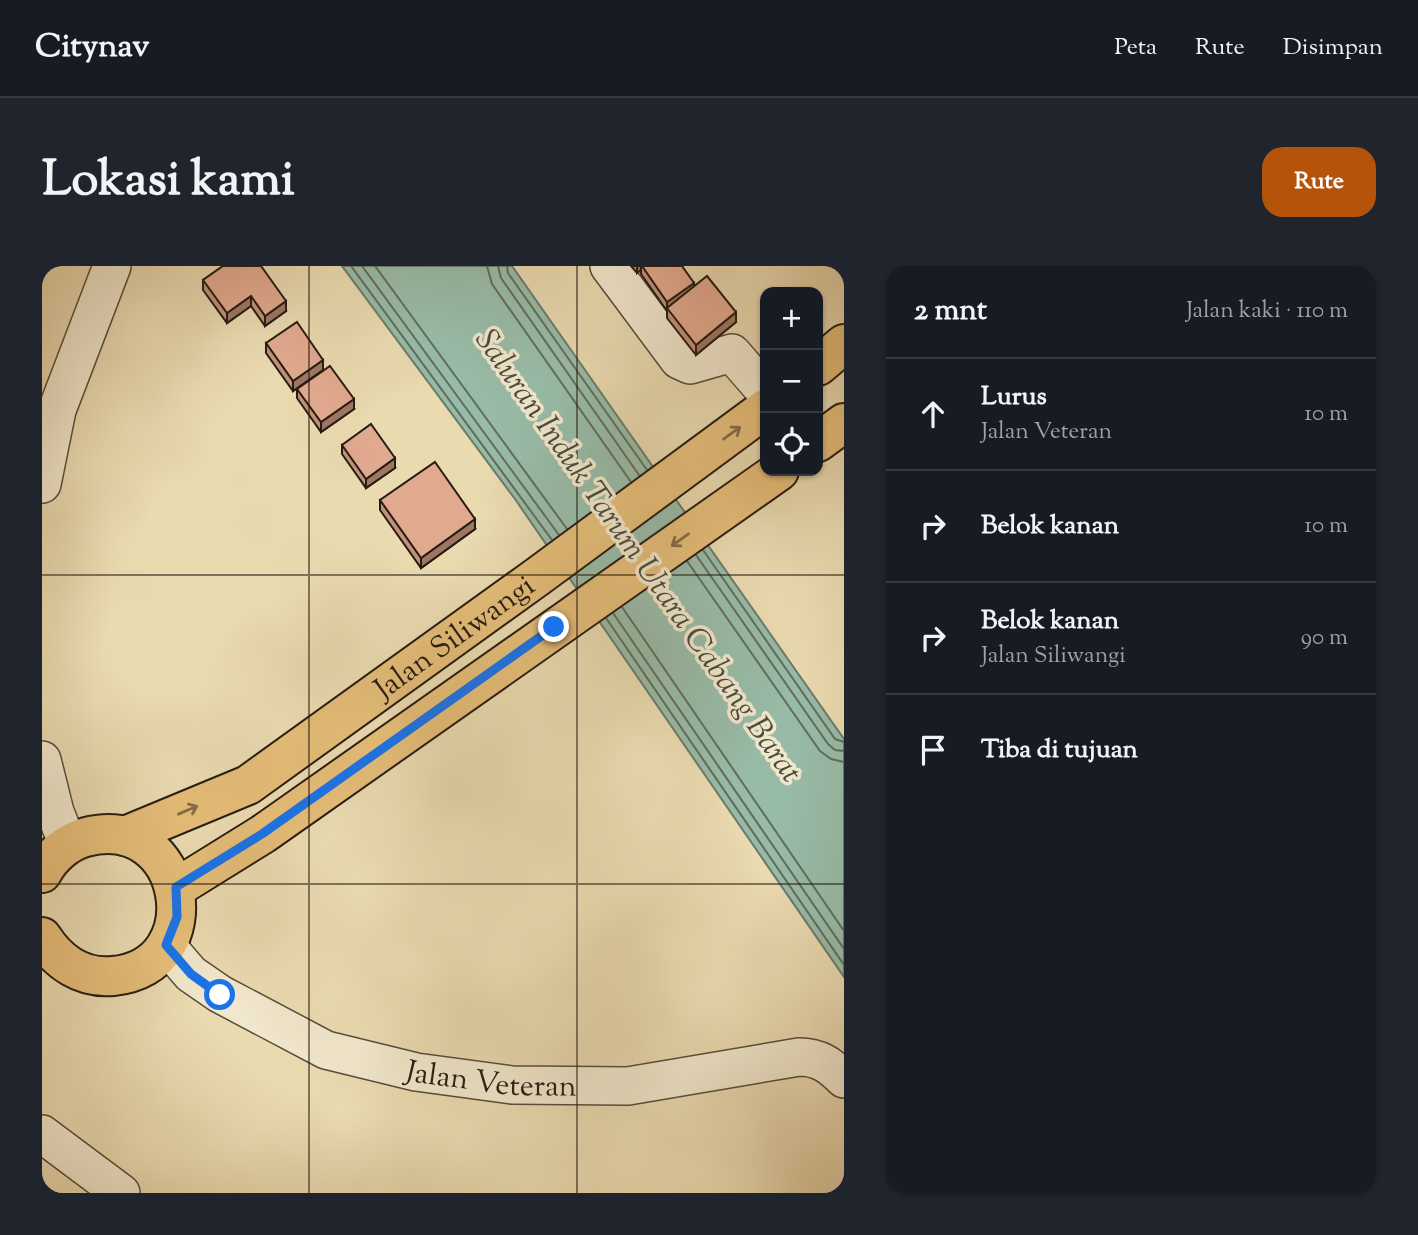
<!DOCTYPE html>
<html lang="id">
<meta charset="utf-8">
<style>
body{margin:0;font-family:"Sorts Mill Goudy",serif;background:#20242c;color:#f1f3f6}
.controls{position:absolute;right:21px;top:21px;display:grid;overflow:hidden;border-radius:14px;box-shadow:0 2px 5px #0004}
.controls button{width:63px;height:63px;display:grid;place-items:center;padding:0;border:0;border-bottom:2px solid #363941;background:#171b24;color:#f1f3f6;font:35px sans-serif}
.stop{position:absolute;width:21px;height:21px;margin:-16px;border:5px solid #1a73e8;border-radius:50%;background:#fff}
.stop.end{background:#1a73e8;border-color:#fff;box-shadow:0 2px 7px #0008}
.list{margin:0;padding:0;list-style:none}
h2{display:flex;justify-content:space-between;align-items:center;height:91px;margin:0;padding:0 28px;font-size:30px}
h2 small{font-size:23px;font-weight:400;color:#9ea1a6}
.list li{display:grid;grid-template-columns:46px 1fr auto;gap:21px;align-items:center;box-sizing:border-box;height:112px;padding:0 28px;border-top:2px solid #363941}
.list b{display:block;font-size:26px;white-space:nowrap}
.list p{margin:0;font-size:23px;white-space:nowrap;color:#9ea1a6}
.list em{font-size:23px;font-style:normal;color:#9ea1a6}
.icon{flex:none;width:38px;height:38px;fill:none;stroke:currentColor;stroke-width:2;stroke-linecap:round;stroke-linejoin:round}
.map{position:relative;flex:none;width:802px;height:927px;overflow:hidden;border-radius:21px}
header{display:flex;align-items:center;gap:42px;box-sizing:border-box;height:98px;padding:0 35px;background:#171b24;border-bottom:2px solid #363941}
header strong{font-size:33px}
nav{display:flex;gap:38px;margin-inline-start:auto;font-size:24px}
.intro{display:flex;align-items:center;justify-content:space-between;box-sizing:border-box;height:168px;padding:0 42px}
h1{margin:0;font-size:49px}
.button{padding:18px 32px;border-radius:21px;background:#b45309;color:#fff;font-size:24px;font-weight:700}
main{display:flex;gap:42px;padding:0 42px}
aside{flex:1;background:#171b24;border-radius:21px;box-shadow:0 2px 5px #0004}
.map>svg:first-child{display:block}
.water{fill:#98bba7;stroke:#6b7b6c;stroke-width:2}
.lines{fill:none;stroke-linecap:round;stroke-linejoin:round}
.shore{stroke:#606c5d;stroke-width:2}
.minor-casing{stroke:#584c3a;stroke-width:40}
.major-casing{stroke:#271c13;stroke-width:42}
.minor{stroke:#f1e7cc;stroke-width:37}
.major{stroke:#e5bd78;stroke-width:38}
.wall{fill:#c2917a;stroke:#271c13;stroke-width:2}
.shaded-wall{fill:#9e7663;stroke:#271c13;stroke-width:2}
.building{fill:#e1a98e;stroke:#271c13;stroke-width:2}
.oneway{stroke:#866c46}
.route{stroke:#1a73e8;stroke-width:9}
.grid{fill:none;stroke:#271c13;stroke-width:2;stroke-opacity:0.55}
.labels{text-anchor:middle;stroke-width:7;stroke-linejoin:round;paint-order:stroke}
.street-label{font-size:30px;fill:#271c13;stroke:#f1e7cc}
.water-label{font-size:32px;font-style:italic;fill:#494c3f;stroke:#f1e7cc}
</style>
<header>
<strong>Citynav</strong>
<nav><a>Peta</a><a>Rute</a><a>Disimpan</a></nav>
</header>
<div class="intro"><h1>Lokasi kami</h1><a class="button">Rute</a></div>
<main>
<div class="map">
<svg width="802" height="927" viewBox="0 0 802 927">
<rect width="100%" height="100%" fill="#eadab0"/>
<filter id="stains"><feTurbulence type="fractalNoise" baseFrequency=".00286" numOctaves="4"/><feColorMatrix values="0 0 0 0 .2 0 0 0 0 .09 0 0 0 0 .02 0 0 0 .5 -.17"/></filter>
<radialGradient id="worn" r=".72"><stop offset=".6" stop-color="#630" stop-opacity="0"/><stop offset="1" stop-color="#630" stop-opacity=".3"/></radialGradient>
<polygon class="water" points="300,0 470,0 802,473 802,711 473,233"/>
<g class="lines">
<g class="shore">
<polyline points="309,0 510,274"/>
<polyline points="320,0 517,269"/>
<polyline points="333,0 525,263"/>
<polyline points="445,0 450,18 589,216"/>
<polyline points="456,0 459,12 597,209"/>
<polyline points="465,0 466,7 605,204"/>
<polyline points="661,284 793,473 802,476"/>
<polyline points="654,289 786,478 793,484 802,485"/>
<polyline points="645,295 778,485 789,493 802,496"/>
<polyline points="580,341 802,665"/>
<polyline points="571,347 802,683"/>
<polyline points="564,352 802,699"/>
</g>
<g class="minor-casing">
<g id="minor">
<polyline points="567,0 637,94 648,99 690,87 723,125"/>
<polyline points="0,218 15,144 70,0"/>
<polyline points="0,494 13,546 26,579"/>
<path id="s1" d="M124,679L149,708L178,728L284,784L374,806L470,819L586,820L757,791C777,791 788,799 802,813"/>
<polyline points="0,868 79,927"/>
</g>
</g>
<g class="major-casing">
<g id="major">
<polyline points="776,100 802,78"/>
<polyline points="776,176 802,157"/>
<path id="s2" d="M83,570L206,519L495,311L723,143"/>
<path d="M0,607C9,590 25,576 44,571C145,545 171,701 71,710C40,713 16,696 0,671"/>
<polyline points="134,622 221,568 737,205"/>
</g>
</g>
<use href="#minor" class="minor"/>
<use href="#major" class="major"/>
</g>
<g class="wall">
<polygon points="181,0 244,45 223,60 209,40 185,57 161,24 161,14"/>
<polygon points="589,0 640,0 652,21 694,56 654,89 625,52 625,45 599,8 599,4 595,7"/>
<polygon points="224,77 281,104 251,125 224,87"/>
<polygon points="255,123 312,143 279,166 255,132"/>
<polygon points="300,179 353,202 324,222 300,188"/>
<polygon points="338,234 433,263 379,302 338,244"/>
</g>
<g class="shaded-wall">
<polygon points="595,0 599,0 599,4 595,7"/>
<polygon points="652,17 652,27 625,43 625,36"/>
<polygon points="209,30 209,40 185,57 185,47"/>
<polygon points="244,35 244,45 223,60 223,50"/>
<polygon points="694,46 694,56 654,89 654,79"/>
<polygon points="281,94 281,104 251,125 251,115"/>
<polygon points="312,133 312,143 279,166 279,156"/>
<polygon points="353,192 353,202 324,222 324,213"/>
<polygon points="433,253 433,263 379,302 379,292"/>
</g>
<g class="building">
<polygon points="181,0 219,0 244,35 223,50 209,30 185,47 161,14"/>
<polygon points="600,0 640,0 652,17 625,36"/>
<polygon points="665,10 694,46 654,79 625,42"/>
<polygon points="255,56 281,94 251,115 224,77"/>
<polygon points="288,100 312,133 279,156 255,123"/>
<polygon points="329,158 353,192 324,213 300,179"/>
<polygon points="393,196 433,253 379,292 338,234"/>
</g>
<defs><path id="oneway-shaft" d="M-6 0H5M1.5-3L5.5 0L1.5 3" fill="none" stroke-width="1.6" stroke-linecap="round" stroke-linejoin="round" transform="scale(1.75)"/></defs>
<g class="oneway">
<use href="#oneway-shaft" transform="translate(690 167) rotate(-36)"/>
<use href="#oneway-shaft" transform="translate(638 274) rotate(145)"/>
<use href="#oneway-shaft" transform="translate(146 544) rotate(-23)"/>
</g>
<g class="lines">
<polyline class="route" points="178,729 149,708 124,679 135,651 134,621 220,568 512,361"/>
</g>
<path class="grid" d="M267,0V927M535,0V927M0,309H802M0,618H802"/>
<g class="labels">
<g class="street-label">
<text dy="10" stroke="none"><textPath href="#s2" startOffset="387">Jalan Siliwangi</textPath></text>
<text dy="10" stroke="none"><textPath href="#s1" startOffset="362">Jalan Veteran</textPath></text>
</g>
<g class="water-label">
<text transform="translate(598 289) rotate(55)" y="11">Saluran Induk Tarum Utara Cabang Barat</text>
</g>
</g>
<rect width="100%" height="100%" filter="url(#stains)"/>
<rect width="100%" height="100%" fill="url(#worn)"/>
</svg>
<div class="controls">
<button>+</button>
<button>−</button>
<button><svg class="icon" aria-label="locate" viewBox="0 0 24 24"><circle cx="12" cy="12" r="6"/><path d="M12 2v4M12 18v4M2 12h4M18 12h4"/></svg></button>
</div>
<div class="stop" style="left:178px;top:729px"></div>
<div class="stop end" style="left:512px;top:361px"></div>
</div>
<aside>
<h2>2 mnt<small>Jalan kaki · 110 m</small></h2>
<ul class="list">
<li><svg class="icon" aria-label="ahead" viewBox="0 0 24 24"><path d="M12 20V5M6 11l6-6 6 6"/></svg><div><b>Lurus</b><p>Jalan Veteran</p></div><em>10 m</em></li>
<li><svg class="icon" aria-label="right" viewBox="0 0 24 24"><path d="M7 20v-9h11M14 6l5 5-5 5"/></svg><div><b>Belok kanan</b></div><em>10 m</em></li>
<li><svg class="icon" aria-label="right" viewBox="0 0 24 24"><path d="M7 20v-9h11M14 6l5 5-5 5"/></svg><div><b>Belok kanan</b><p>Jalan Siliwangi</p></div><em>90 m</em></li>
<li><svg class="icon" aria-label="arrive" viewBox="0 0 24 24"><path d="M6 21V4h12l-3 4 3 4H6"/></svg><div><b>Tiba di tujuan</b></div></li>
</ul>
</aside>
</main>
